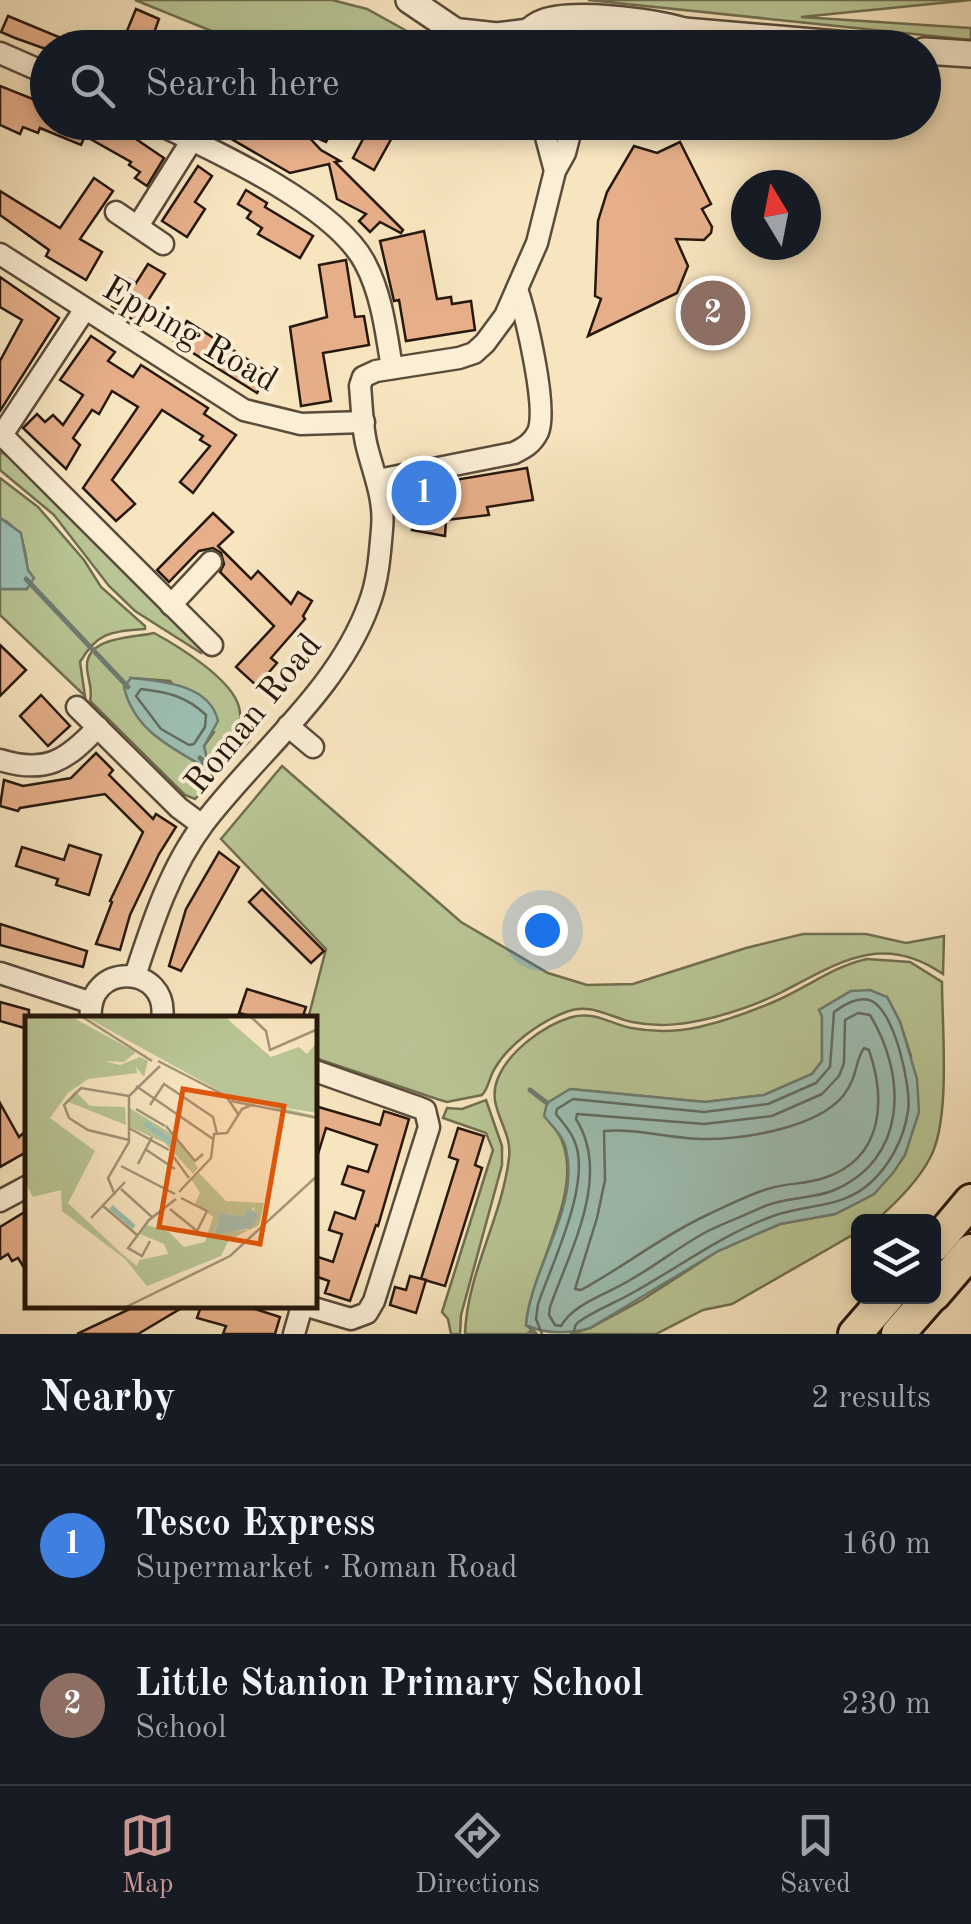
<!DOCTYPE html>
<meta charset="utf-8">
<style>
body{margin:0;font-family:"Old Standard TT",serif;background:#20242c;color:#f1f3f6}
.controls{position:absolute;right:30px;bottom:30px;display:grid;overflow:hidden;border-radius:15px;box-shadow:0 5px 15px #0003}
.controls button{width:90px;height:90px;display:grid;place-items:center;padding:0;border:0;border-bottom:2px solid #363941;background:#171b24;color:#f1f3f6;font:50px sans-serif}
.compass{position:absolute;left:731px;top:170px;width:90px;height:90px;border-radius:50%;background:#171b24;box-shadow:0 5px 15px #0003;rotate:350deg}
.you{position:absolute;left:542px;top:930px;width:35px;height:35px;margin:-25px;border:8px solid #fff;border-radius:50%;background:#1a73e8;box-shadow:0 0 0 15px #1a73e833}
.badge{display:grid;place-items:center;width:65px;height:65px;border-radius:50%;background:#c59692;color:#fff;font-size:32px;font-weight:700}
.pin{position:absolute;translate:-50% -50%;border:5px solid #fff;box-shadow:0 2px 10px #0006}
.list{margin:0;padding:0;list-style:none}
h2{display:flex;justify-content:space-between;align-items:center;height:130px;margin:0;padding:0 40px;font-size:42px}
h2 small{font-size:32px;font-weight:400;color:#9ea1a6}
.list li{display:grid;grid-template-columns:65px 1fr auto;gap:30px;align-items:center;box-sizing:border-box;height:160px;padding:0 40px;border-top:2px solid #363941}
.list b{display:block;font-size:38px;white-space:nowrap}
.list p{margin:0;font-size:32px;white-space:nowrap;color:#9ea1a6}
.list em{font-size:32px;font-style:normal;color:#9ea1a6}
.icon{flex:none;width:55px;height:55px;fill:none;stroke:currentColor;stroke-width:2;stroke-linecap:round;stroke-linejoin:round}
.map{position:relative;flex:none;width:971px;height:1334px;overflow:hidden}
.search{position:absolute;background:#171b24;box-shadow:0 5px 15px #0003;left:30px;right:30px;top:30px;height:110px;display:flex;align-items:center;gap:25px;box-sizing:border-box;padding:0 35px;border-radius:55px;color:#9ea1a6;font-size:38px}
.sheet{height:450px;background:#171b24}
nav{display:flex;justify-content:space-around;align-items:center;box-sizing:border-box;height:140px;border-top:2px solid #363941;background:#171b24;font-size:28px;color:#9ea1a6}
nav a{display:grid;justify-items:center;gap:5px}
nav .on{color:#c59692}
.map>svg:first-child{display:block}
.green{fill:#b9c594;stroke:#706e50;stroke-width:2.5;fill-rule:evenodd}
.water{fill:#9dbfb3;stroke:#6d7c71;stroke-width:2.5}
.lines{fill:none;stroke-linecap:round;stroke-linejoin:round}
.shore{stroke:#626c60;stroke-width:2.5}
.stream{stroke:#6d7c71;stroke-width:5}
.building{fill:#e6af8a;stroke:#26180d;stroke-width:2.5}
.minor-casing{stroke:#5a4b3a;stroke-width:25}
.tertiary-casing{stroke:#5a4b3a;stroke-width:30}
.trunk-casing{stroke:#26180d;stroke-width:38}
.minor{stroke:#faeed5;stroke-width:20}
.tertiary{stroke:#faeed5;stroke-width:25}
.trunk{stroke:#f7e5bf;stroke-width:32}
.labels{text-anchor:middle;stroke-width:8;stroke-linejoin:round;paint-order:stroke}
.street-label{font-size:35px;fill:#26180d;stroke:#faeed5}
.inset-river{fill:none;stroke:#9dbfb3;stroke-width:5}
.inset-road{fill:none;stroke:#a39378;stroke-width:2.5}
.view{fill:#de560c;fill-opacity:0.15;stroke:#de560c;stroke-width:5}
.inset-edge{fill:none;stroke:#26180d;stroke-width:5}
</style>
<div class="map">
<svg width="971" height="1334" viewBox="0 0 971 1334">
<rect width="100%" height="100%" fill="#f7e5bf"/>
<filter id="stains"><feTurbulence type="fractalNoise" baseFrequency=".002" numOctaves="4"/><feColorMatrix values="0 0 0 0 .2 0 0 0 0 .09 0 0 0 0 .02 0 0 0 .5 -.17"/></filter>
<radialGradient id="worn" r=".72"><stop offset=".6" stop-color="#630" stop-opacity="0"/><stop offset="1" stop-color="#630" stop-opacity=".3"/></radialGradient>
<g class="green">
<polygon points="135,0 332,0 367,9 414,35 418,47 251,47"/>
<polygon points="588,0 971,0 801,17 971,28 971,40"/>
<polygon points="0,451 21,465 204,650 201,653 135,611 109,586 54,515 0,470"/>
<path d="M0,478L38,507L84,560L101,587L145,626V629C112,632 98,631 80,662L85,696L0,615V589H26C29,562 27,531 0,518Z"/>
<path d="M154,633C178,646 232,679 239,707C241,715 240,724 241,731L250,740L195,799L185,795L90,701C93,688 88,681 87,668C85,636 134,638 154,633ZM131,678L170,681L214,732L204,746L207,760L201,765L175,749Z"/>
<path d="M282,766L461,922L548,973L587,985L633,984L746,948L803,934H866L906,943L944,936L943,974C881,931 837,964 780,993C760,1003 737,1011 715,1017C687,1024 661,1028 632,1022C609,1017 590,1002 566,1012C540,1022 509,1044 495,1068C489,1077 489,1088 482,1095L447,1102L437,1099L315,1058V1019H308L326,949L221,839Z"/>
<path d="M867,959L910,962L942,982C942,1027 951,1120 930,1158C917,1183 895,1204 874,1222H858V1232L849,1237L732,1304L703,1310L656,1334H570L590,1328L642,1300L718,1251L780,1224L835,1214L874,1194L905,1155L911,1056L900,1022L887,997L851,991L819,1010L822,1016V1061L812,1074L764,1095L705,1102L571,1089L557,1131C591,1184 531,1267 526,1325L537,1334H465C467,1273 502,1218 509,1158C513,1128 485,1108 498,1078C509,1051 544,1025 572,1017C594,1011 611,1024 631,1028C653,1032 676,1032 699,1027C725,1021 753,1011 778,1000C808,987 834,966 867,959Z"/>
<polygon points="486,1100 502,1146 502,1165 461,1315 460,1334 451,1334 448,1319 442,1312 493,1150 486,1133 443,1118 447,1108 462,1109"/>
</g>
<g class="water">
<polygon points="0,518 21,533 28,570 34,578 27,589 0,589"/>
<path d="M131,678C161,681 210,684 218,721L204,746L207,760L201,765C168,746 133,728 124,687Z"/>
<path d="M870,990L887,997L900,1022L917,1079L919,1112L905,1155L893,1173L874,1194L855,1204L835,1214L780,1224L718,1251L590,1328C568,1334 545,1334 526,1325C531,1267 580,1208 566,1149C564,1137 552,1126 544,1116L547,1103L570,1089L705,1102L764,1095L812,1074L822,1061V1016L819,1010L851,991Z"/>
</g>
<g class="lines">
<g class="shore">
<path d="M141,689C167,692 186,696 206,715L205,727L194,744L189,745L161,729L136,696Z"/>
<path d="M858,1013L870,1015C907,1076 908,1160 832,1191C811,1199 786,1197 765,1206C746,1215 726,1222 708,1231C681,1245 657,1265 630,1280C608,1294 574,1303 561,1326L555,1325L549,1315L550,1307C570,1250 612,1176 576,1119L577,1114L704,1124L772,1116L822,1094L839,1076L844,1063L845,1020Z"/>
<path d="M864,1048L869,1050C886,1100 884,1158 824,1178C807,1184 788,1183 771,1188C749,1194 727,1206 707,1215C665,1234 622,1268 581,1290L575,1289L597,1218L605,1180L604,1131C637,1128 671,1139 705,1139C745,1139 816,1128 843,1096C859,1075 854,1062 864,1048Z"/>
<path d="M542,1334L536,1319L538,1304C552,1263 593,1181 574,1140C570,1130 562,1122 556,1114L557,1109L573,1099L704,1112L768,1104L816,1083L830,1067L834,1012C844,1005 856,997 869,1000C894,1006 912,1089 908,1111C904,1138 890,1166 869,1184C842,1208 808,1204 776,1215C724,1233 681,1266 634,1292C617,1302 596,1310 580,1321C574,1325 575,1327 574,1334"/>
</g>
<g class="stream">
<polyline points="26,579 128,687"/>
<polyline points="200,758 211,769"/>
<polyline points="530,1090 547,1103"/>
<polyline points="529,1334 533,1330"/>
</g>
</g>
<g class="building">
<polygon points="136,9 159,19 155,30 147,48 120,48"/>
<polygon points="8,16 83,47 83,48 43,48 15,38 1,32"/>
<polygon points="0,86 48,105 48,122 118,122 135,132 133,137 164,158 147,186 135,178 140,172 129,165 131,162 85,136 81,145 40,128 38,133 23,127 20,134 0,125"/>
<polygon points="202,122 236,122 258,135 265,122 337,122 326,142 305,133 321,150 340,161 335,162 403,230 401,233 380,222 370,232 359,221 366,214 337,199 329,164 290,173"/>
<polygon points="372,122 395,132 374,170 353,158"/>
<polygon points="680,142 711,204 702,209 712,227 711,233 704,240 676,239 688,266 677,293 588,336 601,299 595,296 598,221 607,192 634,146 657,153"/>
<polygon points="198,166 212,176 195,202 205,209 187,237 162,221"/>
<polygon points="94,178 113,191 80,239 102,252 86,280 46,256 49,250 0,215 0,191 60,228"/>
<polygon points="246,190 267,203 265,207 313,236 300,258 258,234 262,228 247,218 251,212 238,204"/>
<polygon points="424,231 437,299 451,297 452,304 471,301 475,330 406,341 399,300 394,301 380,241"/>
<polygon points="346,260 355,317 364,316 369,345 323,353 331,401 301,406 290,327 327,317 319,265"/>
<polygon points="148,264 165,274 135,321 112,306 129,279 136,283"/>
<polygon points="0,277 59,318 0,411 0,361 22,320 0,307"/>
<polygon points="187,321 269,373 257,393 174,341"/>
<polygon points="91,336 115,352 108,361 133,377 141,365 208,408 204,414 236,435 193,493 180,482 210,446 200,440 203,436 162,410 112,480 135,504 116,521 83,488 138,407 112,391 99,414 92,410 73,438 80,445 66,469 23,428 37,414 45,422 53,415 63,425 83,395 60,380"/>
<polygon points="527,468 533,500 487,507 489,515 446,520 445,536 412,530 419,486"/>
<polygon points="213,513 233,532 218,546 251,579 258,571 291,604 298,592 312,601 303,616 305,619 271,658 277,663 257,686 236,667 274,626 220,572 224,564 221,553 213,548 199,551 169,582 157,570"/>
<polygon points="0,645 26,670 0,696"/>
<polygon points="41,695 70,726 48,746 20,716"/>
<polygon points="96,753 113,770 109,775 153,819 156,814 176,827 159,854 130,915 120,950 96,944 112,902 110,901 143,832 105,794 20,808 18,811 0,806 4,780 23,786 71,778"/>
<polygon points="69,845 101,855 89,895 56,885 58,879 16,866 22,847 64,860"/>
<polygon points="219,852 239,867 181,971 169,966 186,909"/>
<polygon points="262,889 324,951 311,963 249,902"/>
<polygon points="0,924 87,951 83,967 0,945"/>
<polygon points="247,989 306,1007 302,1019 261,1019 239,1013"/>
<polygon points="0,1002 29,1010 28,1029 0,1021"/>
<polygon points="0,1103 19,1137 28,1129 28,1151 0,1167"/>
<polygon points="315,1106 380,1125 384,1111 409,1119 378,1226 376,1225 350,1301 325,1293 329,1281 315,1276 315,1256 333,1262 342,1234 329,1230 335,1212 355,1219 364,1191 342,1184 348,1166 368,1172 377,1145 326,1128 318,1154 315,1154"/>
<polygon points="458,1128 484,1136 475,1165 482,1168 445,1286 421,1279 458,1160 449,1157"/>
<polygon points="28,1210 28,1274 18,1258 12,1261 8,1254 0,1259 0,1227"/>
<polygon points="410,1276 426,1280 416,1313 390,1305 395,1287 406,1290"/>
<polygon points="136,1306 185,1306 138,1334 77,1334"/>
<polygon points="201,1306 246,1306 280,1317 275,1334 223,1334 226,1326 197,1318"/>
</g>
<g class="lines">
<g class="minor-casing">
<g id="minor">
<polyline points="0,53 48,74"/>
<path d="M154,122C213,150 335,205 365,263C382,295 386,332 392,368"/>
<polyline points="542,122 555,171"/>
<polyline points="116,212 163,244"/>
<polyline points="138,226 192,140"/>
<polyline points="0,254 244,410 301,424 364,422"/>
<polyline points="0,433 212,645"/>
<polyline points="2,435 85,309"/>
<path d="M378,480L514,453C524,448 532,444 538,432C548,408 526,316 517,289"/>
<polyline points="171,605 211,562"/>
<polyline points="77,707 179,808 202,825"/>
<polyline points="288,726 313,747"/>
<path d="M0,760C46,774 66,761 98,727"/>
<polyline points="0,973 92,1003"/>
<path d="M135,976C152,924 170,868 204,823C258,752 338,690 369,604C378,581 380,554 382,529C385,499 374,475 367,447C362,428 362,406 360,386L363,377L376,371L459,358L474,353L485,343L505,316L537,243L555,171L565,153L573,122"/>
<path d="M91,1019C85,961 170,963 162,1019"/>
<polyline points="0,1201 28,1186"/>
<polyline points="307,1306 351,1319 367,1313 374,1301 429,1127 425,1110 420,1108 315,1071"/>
<polyline points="294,1334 302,1306"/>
</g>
</g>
<g class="tertiary-casing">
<g id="tertiary">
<polyline points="409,0 480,48"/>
<polyline points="566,20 590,33 599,48"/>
<polyline points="460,32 497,36 529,32"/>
<path d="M519,48C523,38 530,29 540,24C568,10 654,22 684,31L884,48"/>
<polyline points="640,48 684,31"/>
<polyline points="924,51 971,54"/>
</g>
</g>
<g class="trunk-casing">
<g id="trunk">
<polyline points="934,1245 971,1201"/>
<polyline points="934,1294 971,1251"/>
<polyline points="855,1334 888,1296"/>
<polyline points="898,1334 931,1296"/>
</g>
</g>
<use href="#minor" class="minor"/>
<use href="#tertiary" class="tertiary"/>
<use href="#trunk" class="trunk"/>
</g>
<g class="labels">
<g class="street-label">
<text transform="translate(191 333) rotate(30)" y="12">Epping Road</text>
<text transform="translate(252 713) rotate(-51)" y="12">Roman Road</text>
</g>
</g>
<g transform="translate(25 1016)">
<rect width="292" height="292" fill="#f7e5bf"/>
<path d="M0,0H45L111,36L99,46L79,45L95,49L115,41L123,45L119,61L111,51L112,57L63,63L43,77L25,102L70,135L43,187L96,237L112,250L114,244L143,238L139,228L115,218L122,209L144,216L159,231L180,226L188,201L170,187L175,177L166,163L174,157L201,185L239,187L234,209L204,224L196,240L122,270L100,243L37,195L36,174L8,181L0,166ZM230,191L223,214L189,217L195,197L217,200ZM59,0H199L246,41L274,31L282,38L292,26V97L249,90L292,100L273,99L198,77ZM50,75L65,90L100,91L101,109L41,85ZM103,91L152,121L173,152L168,158L140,127L105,111Z" fill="#b9c594" fill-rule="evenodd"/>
<path d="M225,192L233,199L227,212L189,219L195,197L218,200Z" fill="#9dbfb3"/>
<path class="inset-river" d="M120,107L147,127M86,191L109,211"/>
<path class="inset-road" d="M56,0L127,45M225,0L241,15L245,34L293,13M133,45L201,80L213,98M111,70L188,123M206,85L293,102M125,89L139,68L188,101L192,118M111,93L140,110M141,110L170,145L178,138M104,112L144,134M104,124L63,114L44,102L39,89L56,72L104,80M120,133L150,153M145,136L164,162M113,148L127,121M96,150L150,178M96,173L127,201M154,176L186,142L189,118L202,117L217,93L229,88M90,179L83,162L104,126V80L135,50M77,189L112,219M145,193L172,215L182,195L156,182M66,202L100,166M125,225L117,240L103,232L124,204L151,183M99,292L205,240L293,159"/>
<path class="view" d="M158,73L259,90L235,228L134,211Z"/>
<rect width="292" height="292" class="inset-edge"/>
</g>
<rect width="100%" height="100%" filter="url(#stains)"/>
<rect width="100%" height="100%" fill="url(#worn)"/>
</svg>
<div class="controls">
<button><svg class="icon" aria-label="layers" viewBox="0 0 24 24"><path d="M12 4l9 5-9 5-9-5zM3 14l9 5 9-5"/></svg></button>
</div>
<svg class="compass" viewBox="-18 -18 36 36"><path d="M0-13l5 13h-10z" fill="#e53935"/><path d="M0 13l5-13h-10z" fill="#9ea1a6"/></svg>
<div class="you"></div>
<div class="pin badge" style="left:424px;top:493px;background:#3f7fe0">1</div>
<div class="pin badge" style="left:713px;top:313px;background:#8d6e63">2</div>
<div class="search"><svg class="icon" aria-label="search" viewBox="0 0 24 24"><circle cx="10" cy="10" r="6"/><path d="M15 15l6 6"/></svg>Search here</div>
</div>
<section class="sheet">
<h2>Nearby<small>2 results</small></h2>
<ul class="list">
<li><span class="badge" style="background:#3f7fe0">1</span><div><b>Tesco Express</b><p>Supermarket · Roman Road</p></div><em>160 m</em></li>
<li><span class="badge" style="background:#8d6e63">2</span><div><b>Little Stanion Primary School</b><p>School</p></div><em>230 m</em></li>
</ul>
</section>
<nav>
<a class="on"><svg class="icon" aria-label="map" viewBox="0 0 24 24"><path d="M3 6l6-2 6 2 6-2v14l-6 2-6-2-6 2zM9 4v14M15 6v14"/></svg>Map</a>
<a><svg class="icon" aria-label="directions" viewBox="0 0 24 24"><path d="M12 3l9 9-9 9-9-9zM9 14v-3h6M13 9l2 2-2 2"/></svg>Directions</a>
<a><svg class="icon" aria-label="saved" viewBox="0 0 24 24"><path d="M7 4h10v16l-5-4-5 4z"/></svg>Saved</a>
</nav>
